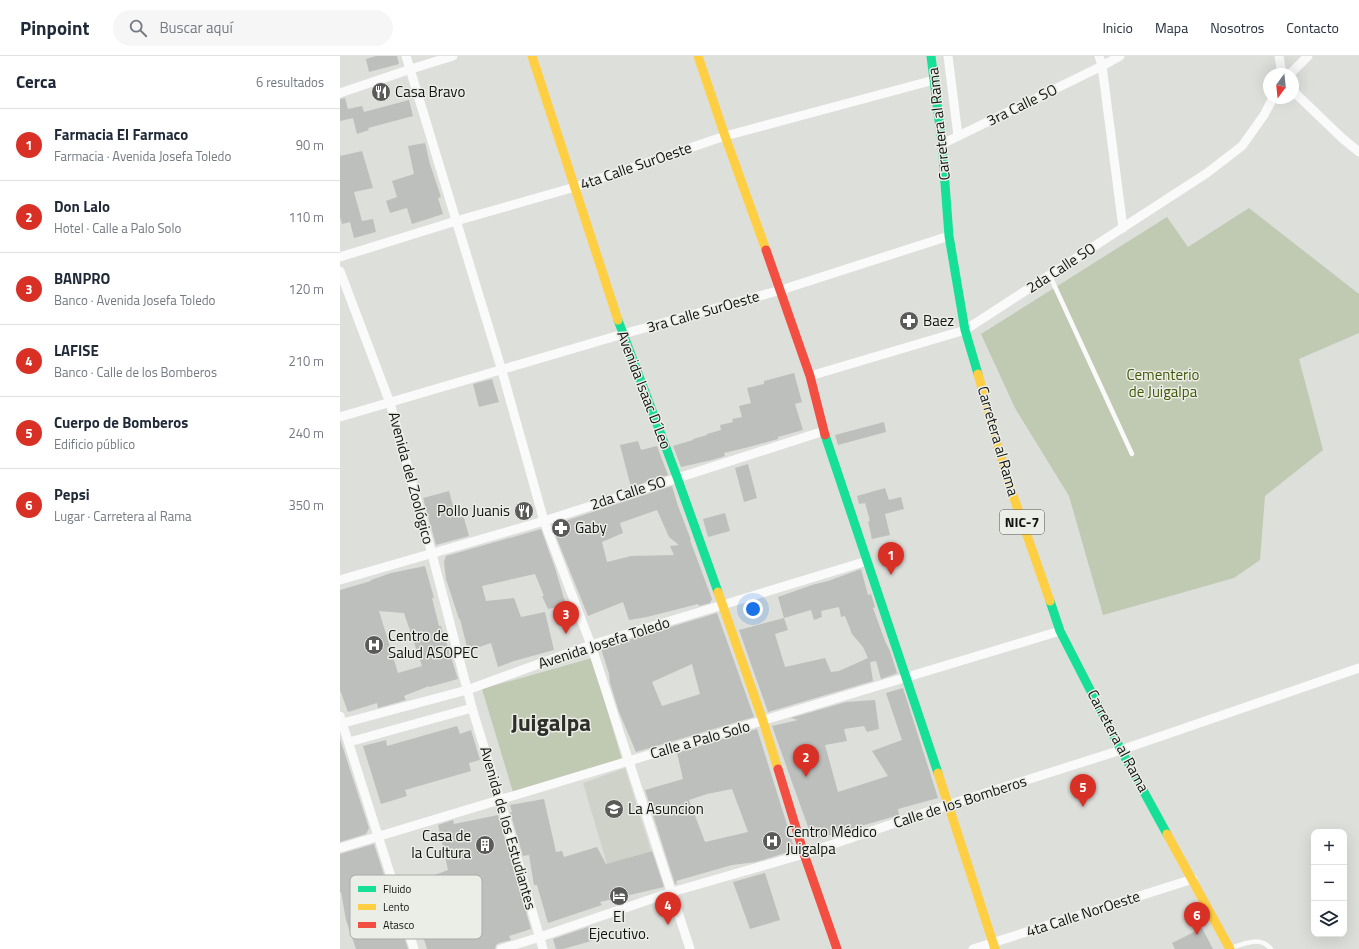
<!DOCTYPE html>
<html lang="es">
<meta charset="utf-8">
<style>
body{margin:0;font-family:"Titillium Web",sans-serif;background:#f6f6f7;color:#1f2937}
.controls{position:absolute;right:12px;bottom:12px;display:grid;overflow:hidden;border-radius:8px;box-shadow:0 4px 16px #0002}
.controls button{width:36px;height:36px;display:grid;place-items:center;padding:0;border:0;border-bottom:1px solid #e0e1e3;background:#fff;color:#1f2937;font:20px sans-serif}
.compass{position:absolute;left:923px;top:12px;width:36px;height:36px;border-radius:50%;background:#fff;box-shadow:0 4px 16px #0002;rotate:195deg}
.you{position:absolute;left:413px;top:553px;width:14px;height:14px;margin:-10px;border:3px solid #fff;border-radius:50%;background:#1a73e8;box-shadow:0 0 0 6px #1a73e833}
.badge{display:grid;place-items:center;width:26px;height:26px;border-radius:50%;background:#d93025;color:#fff;font-size:13px;font-weight:700}
.pin{position:absolute;translate:-50% -33px;filter:drop-shadow(0 1px 2px #0008)}
.pin::after{content:'';position:absolute;top:21px;width:14px;height:12px;background:inherit;clip-path:polygon(0 0,100% 0,50% 100%)}
.list{margin:0;padding:0;list-style:none}
h2{display:flex;justify-content:space-between;align-items:center;height:52px;margin:0;padding:0 16px;font-size:17px}
h2 small{font-size:13px;font-weight:400;color:#747a83}
.list li{display:grid;grid-template-columns:26px 1fr auto;gap:12px;align-items:center;box-sizing:border-box;height:72px;padding:0 16px;border-top:1px solid #e0e1e3}
.list b{display:block;font-size:15px;white-space:nowrap}
.list p{margin:0;font-size:13px;white-space:nowrap;color:#747a83}
.list em{font-size:13px;font-style:normal;color:#747a83}
.icon{flex:none;width:22px;height:22px;fill:none;stroke:currentColor;stroke-width:2;stroke-linecap:round;stroke-linejoin:round}
.map{position:relative;flex:none;width:1019px;height:893px;overflow:hidden}
header{display:flex;align-items:center;gap:24px;box-sizing:border-box;height:56px;padding:0 20px;background:#fff;border-bottom:1px solid #e0e1e3}
header strong{font-size:19px}
nav{display:flex;gap:22px;margin-inline-start:auto;font-size:14px}
.search{width:280px;height:36px;background:#f6f6f7;display:flex;align-items:center;gap:10px;box-sizing:border-box;padding:0 14px;border-radius:22px;color:#747a83;font-size:15px}
main{display:flex}
aside{flex:1;background:#fff}
.map>svg:first-child{display:block}
.built{fill:#ced2c9}
.green{fill:#c0c9b1}
.building{fill:#bdbfbc;fill-rule:evenodd}
.lines{fill:none;stroke-linecap:round;stroke-linejoin:round}
.lane{stroke:#fafafa;stroke-width:4.5}
.street{stroke:#fafafa;stroke-width:9}
.fast{stroke:#16e098;stroke-width:9}
.slow{stroke:#ffcf43;stroke-width:9}
.jam{stroke:#f24e42;stroke-width:9}
.labels{text-anchor:middle;stroke-width:3;stroke-linejoin:round;paint-order:stroke}
.shield{fill:#ebede7;stroke:#545552;stroke-width:1}
.shield-label{font-size:14px;font-weight:bold;fill:#131412}
.poi-label{font-size:15px;fill:#131412;stroke:#ebede7;text-anchor:start}
.street-label{font-size:15px;fill:#131412;stroke:#ebede7}
.park-label{font-size:15px;fill:#455809;stroke:#ebede7}
.town-label{font-size:23px;font-weight:bold;fill:#2e2f2a;stroke:#ebede7}
.key{fill:#ebede7;stroke:#aaaca7;stroke-width:1}
.key-label{font-size:11px;fill:#131412}
</style>
<header>
<strong>Pinpoint</strong>
<div class="search"><svg class="icon" aria-label="search" viewBox="0 0 24 24"><circle cx="10" cy="10" r="6"/><path d="M15 15l6 6"/></svg>Buscar aquí</div>
<nav><a>Inicio</a><a>Mapa</a><a>Nosotros</a><a>Contacto</a></nav>
</header>
<main>
<aside>
<h2>Cerca<small>6 resultados</small></h2>
<ul class="list">
<li><span class="badge">1</span><div><b>Farmacia El Farmaco</b><p>Farmacia · Avenida Josefa Toledo</p></div><em>90 m</em></li>
<li><span class="badge">2</span><div><b>Don Lalo</b><p>Hotel · Calle a Palo Solo</p></div><em>110 m</em></li>
<li><span class="badge">3</span><div><b>BANPRO</b><p>Banco · Avenida Josefa Toledo</p></div><em>120 m</em></li>
<li><span class="badge">4</span><div><b>LAFISE</b><p>Banco · Calle de los Bomberos</p></div><em>210 m</em></li>
<li><span class="badge">5</span><div><b>Cuerpo de Bomberos</b><p>Edificio público</p></div><em>240 m</em></li>
<li><span class="badge">6</span><div><b>Pepsi</b><p>Lugar · Carretera al Rama</p></div><em>350 m</em></li>
</ul>
</aside>
<div class="map">
<svg width="1019" height="893" viewBox="0 0 1019 893">
<rect width="100%" height="100%" fill="#dddfdb"/>
<polygon class="built" points="285,712 311,795 267,808 243,727"/>
<g class="green">
<polygon points="909,152 1019,238 1019,277 959,303 983,394 925,440 920,504 894,522 763,559 729,440 675,352 641,278 827,161 848,191"/>
<polygon points="252,602 282,704 173,736 142,633"/>
</g>
<g class="building">
<polygon points="36,0 57,0 59,8 29,16 26,3"/>
<polygon points="5,42 8,53 22,50 24,56 69,44 73,60 28,72 29,74 17,78 13,62 0,65 0,43"/>
<polygon points="85,87 90,108 101,141 98,142 103,158 72,168 67,152 50,157 46,145 57,141 52,125 74,118 68,90"/>
<polygon points="22,95 33,132 14,136 22,165 33,163 36,176 14,182 10,166 2,168 0,161 0,100"/>
<polygon points="454,317 462,346 455,348 463,374 438,381 438,383 409,391 384,397 385,400 372,404 341,411 333,390 353,384 353,383 367,379 367,378 381,374 380,369 393,366 392,363 402,361 399,350 411,347 407,332 424,328 424,325"/>
<polygon points="152,323 159,346 139,351 133,328"/>
<polygon points="544,366 546,376 498,389 495,379"/>
<polygon points="298,385 301,394 317,390 328,419 291,431 280,389"/>
<polygon points="408,408 417,442 404,446 395,412"/>
<path d="M332,430L338,450L351,484H350L372,543L370,547L359,550L358,548L307,561L289,564L283,546L248,560L215,478L219,467ZM317,454L329,481L339,489L330,490L334,499L291,500L267,506L262,486L283,477L280,467Z"/>
<polygon points="545,432 549,444 561,441 564,453 545,458 550,479 532,483 528,465 530,465 525,447 519,448 517,440"/>
<polygon points="109,435 115,457 122,455 129,480 96,489 83,442"/>
<polygon points="385,457 390,475 368,481 363,463"/>
<polygon points="201,473 215,512 226,549 208,553 202,540 204,540 195,518 142,530 146,545 174,542 181,561 205,556 214,594 174,605 158,611 151,587 128,595 120,563 119,563 106,523 104,506 106,500"/>
<path d="M85,510L94,542H92L99,570H101L118,623L89,631V630L64,640L66,644L38,652L37,647L8,656L0,634V534L31,525V524L51,517ZM39,555L64,557L82,610L58,617Z"/>
<path d="M521,513L528,539L531,538L535,551L533,552L545,585L550,595L557,617L555,618L541,623L536,605L530,606L533,625L428,656L399,574L444,562L438,541L472,529L488,525ZM499,551L501,561L505,560L512,578L523,591L528,602L499,615L491,616L485,602L445,611L435,578L448,574L444,562L471,554L474,564L482,561L481,555Z"/>
<path d="M377,557L414,661L296,696L279,656L270,627L269,618L261,592ZM352,608L360,638L322,650L312,626Z"/>
<polygon points="563,632 598,742 558,753 559,759 476,783 472,782 432,670 458,664 451,662 506,646 535,644 539,673 527,676 524,670 504,673 507,685 485,689 498,736 548,720 532,695 562,684 546,637"/>
<polygon points="117,670 120,678 131,674 140,704 129,707 131,715 65,734 67,740 41,748 23,690 46,684 47,690"/>
<path d="M417,673L455,794L416,806L392,809L336,825L337,828H335L305,734L343,723L337,697ZM392,733L408,776L365,786L349,744L367,738Z"/>
<polygon points="0,683 29,772 26,778 0,786"/>
<polygon points="204,743 216,796 222,795 224,801 257,791 266,808 312,795 324,831 260,846 262,849 208,867 197,829 194,829 189,799 183,800 170,756 172,756 170,749"/>
<polygon points="158,759 191,873 169,880 171,884 159,887 156,889 155,893 87,893 76,859 63,831 108,814 98,769 113,764 114,768"/>
<polygon points="34,788 68,893 16,893 6,864 1,836 0,836 0,798"/>
<polygon points="425,817 440,864 410,873 393,826"/>
<polygon points="251,870 255,884 223,893 216,893 213,883"/>
<polygon points="862,872 873,893 835,893 832,887"/>
</g>
<g class="lines">
<g class="lane">
<polyline points="710,220 792,398"/>
<path d="M891,892C905,887 921,880 931,893"/>
</g>
<g class="street">
<polyline points="66,0 162,315 204,465 251,589 350,893"/>
<polyline points="608,0 618,80"/>
<polyline points="780,0 762,10 783,172"/>
<polyline points="939,0 942,18"/>
<polyline points="950,18 968,0"/>
<polyline points="953,35 1002,82 1019,96"/>
<polyline points="0,37 71,13 113,0"/>
<polyline points="602,88 762,10 759,0"/>
<polyline points="0,201 116,165 235,131 385,80 594,24"/>
<polyline points="0,215 50,347 92,498 132,652 9,686"/>
<polyline points="470,320 625,274 867,117 902,90 924,59 933,42"/>
<polyline points="0,361 283,278 441,234 609,180"/>
<polyline points="0,524 204,465 484,375"/>
<polyline points="132,652 160,743 203,893"/>
<polyline points="0,660 74,893"/>
<polyline points="0,668 127,634 251,589 527,505"/>
<polyline points="0,792 720,575"/>
<polyline points="161,893 200,881 332,836 464,798 608,749 781,694 1019,612"/>
<polyline points="633,893 853,823"/>
</g>
<g class="fast">
<polyline points="591,0 602,88 609,180 625,274 638,318"/>
<polyline points="278,264 337,421 378,536"/>
<polyline points="485,379 598,717"/>
<polyline points="710,545 720,575 781,694 827,778"/>
</g>
<g class="slow">
<polyline points="192,0 278,264"/>
<polyline points="358,0 385,80 426,194"/>
<polyline points="638,318 667,422 710,545"/>
<polyline points="378,536 423,665 438,713"/>
<polyline points="598,717 655,893"/>
<polyline points="827,778 890,893"/>
</g>
<g class="jam">
<polyline points="426,194 470,320 485,379"/>
<polyline points="438,713 464,798 497,893"/>
</g>
</g>
<defs>
<g id="restaurant-disc" transform="scale(1)"><circle r="9.5" fill="#5a5b58" stroke="#ebede7"/><path d="M-5-6h1v4h1v-4h1v4h1v-4h1v5L-1.5 .5V6h-2V.5L-5-1ZM5-6V6H3V1.5H1.5Q1.5-4 5-6Z" fill="#fff"/></g>
<g id="pharmacy-disc" transform="scale(1)"><circle r="9.5" fill="#5a5b58" stroke="#ebede7"/><path d="M-2-6h4v4h4v4h-4v4h-4v-4h-4v-4h4Z" fill="#fff"/></g>
<g id="hospital-disc" transform="scale(1)"><circle r="9.5" fill="#5a5b58" stroke="#ebede7"/><path d="M-5-5h3v3.5h4V-5h3V5h-3V1.5h-4V5h-3Z" fill="#fff"/></g>
<g id="school-disc" transform="scale(1)"><circle r="9.5" fill="#5a5b58" stroke="#ebede7"/><path d="M0-5L7-2L0 1L-7-2ZM-4 1L0 2.5L4 1V4Q0 6-4 4Z" fill="#fff"/></g>
<g id="building-disc" transform="scale(1)"><circle r="9.5" fill="#5a5b58" stroke="#ebede7"/><path d="M-4-6H4V6H1V3H-1V6H-4ZM-2.5-4.3h1.7v1.8h-1.7ZM.8-4.3h1.7v1.8H.8ZM-2.5-1h1.7V.8h-1.7ZM.8-1h1.7V.8H.8Z" fill="#fff"/></g>
<g id="hotel-disc" transform="scale(1)"><circle r="9.5" fill="#5a5b58" stroke="#ebede7"/><path d="M-6-4.5h1.5V1H6V5H4.5V3h-9V5H-6ZM-4 0a1.8 1.8 0 1 1 3.6 0ZM.5 0V-2.5h3Q6-2.5 6 0Z" fill="#fff"/></g>
</defs>
<g fill-rule="evenodd">
<use href="#restaurant-disc" x="41" y="36"/>
<use href="#pharmacy-disc" x="569" y="265"/>
<use href="#restaurant-disc" x="184" y="455"/>
<use href="#pharmacy-disc" x="221" y="472"/>
<use href="#hospital-disc" x="34" y="589"/>
<use href="#school-disc" x="274" y="753"/>
<use href="#hospital-disc" x="432" y="785"/>
<use href="#building-disc" x="145" y="789"/>
<use href="#hotel-disc" x="279" y="840"/>
</g>
<g class="labels">
<rect class="shield" x="660" y="454" width="44" height="24" rx="3"/>
<g class="shield-label">
<text x="682" y="471">NIC-7</text>
</g>
<g class="poi-label">
<text x="55" y="41">Casa Bravo</text>
<text x="583" y="270">Baez</text>
<text x="170" y="460" text-anchor="end">Pollo Juanis</text>
<text x="235" y="477">Gaby</text>
<text x="48" y="585">Centro de<tspan x="48" dy="17">Salud ASOPEC</tspan></text>
<text x="288" y="758">La Asuncion</text>
<text x="446" y="781">Centro Médico<tspan x="446" dy="17">Juigalpa</tspan></text>
<text x="131" y="785" text-anchor="end">Casa de<tspan x="131" dy="17">la Cultura</tspan></text>
<text x="279" y="866" text-anchor="middle">El<tspan x="279" dy="17">Ejecutivo.</tspan></text>
</g>
<g class="street-label">
<text transform="translate(682 49) rotate(-26)" y="5">3ra Calle SO</text>
<text transform="translate(599 68) rotate(-96)" y="5">Carretera al Rama</text>
<text transform="translate(296 110) rotate(-19)" y="5">4ta Calle SurOeste</text>
<text transform="translate(721 212) rotate(-33)" y="5">2da Calle SO</text>
<text transform="translate(363 256) rotate(-16)" y="5">3ra Calle SurOeste</text>
<text transform="translate(304 334) rotate(69)" y="5">Avenida Isaac D´Leo</text>
<text transform="translate(658 385) rotate(74)" y="5">Carretera al Rama</text>
<text transform="translate(71 422) rotate(75)" y="5">Avenida del Zoológico</text>
<text transform="translate(288 437) rotate(-18)" y="5">2da Calle SO</text>
<text transform="translate(264 587) rotate(-18)" y="5">Avenida Josefa Toledo</text>
<text transform="translate(360 684) rotate(-16)" y="5">Calle a Palo Solo</text>
<text transform="translate(778 685) rotate(62)" y="5">Carretera al Rama</text>
<text transform="translate(620 746) rotate(-18)" y="5">Calle de los Bomberos</text>
<text transform="translate(168 772) rotate(74)" y="5">Avenida de los Estudiantes</text>
<text transform="translate(743 858) rotate(-18)" y="5">4ta Calle NorOeste</text>
</g>
<g class="park-label">
<text x="823" y="324">Cementerio<tspan x="823" dy="17">de Juigalpa</tspan></text>
</g>
<g class="town-label">
<text x="211" y="675">Juigalpa</text>
</g>
</g>
<rect x="10" y="819" width="132" height="64" rx="6" class="key"/>
<rect x="18" y="830" width="18" height="6" fill="#16e098"/>
<rect x="18" y="848" width="18" height="6" fill="#ffcf43"/>
<rect x="18" y="866" width="18" height="6" fill="#f24e42"/>
<g class="key-label">
<text x="43" y="837">Fluido</text>
<text x="43" y="855">Lento</text>
<text x="43" y="873">Atasco</text>
</g>
</svg>
<div class="controls">
<button>+</button>
<button>−</button>
<button><svg class="icon" aria-label="layers" viewBox="0 0 24 24"><path d="M12 4l9 5-9 5-9-5zM3 14l9 5 9-5"/></svg></button>
</div>
<svg class="compass" viewBox="-18 -18 36 36"><path d="M0-13l5 13h-10z" fill="#e53935"/><path d="M0 13l5-13h-10z" fill="#747a83"/></svg>
<div class="you"></div>
<div class="pin badge" style="left:551px;top:519px">1</div>
<div class="pin badge" style="left:466px;top:721px">2</div>
<div class="pin badge" style="left:226px;top:578px">3</div>
<div class="pin badge" style="left:328px;top:869px">4</div>
<div class="pin badge" style="left:743px;top:751px">5</div>
<div class="pin badge" style="left:857px;top:879px">6</div>
</div>
</main>
